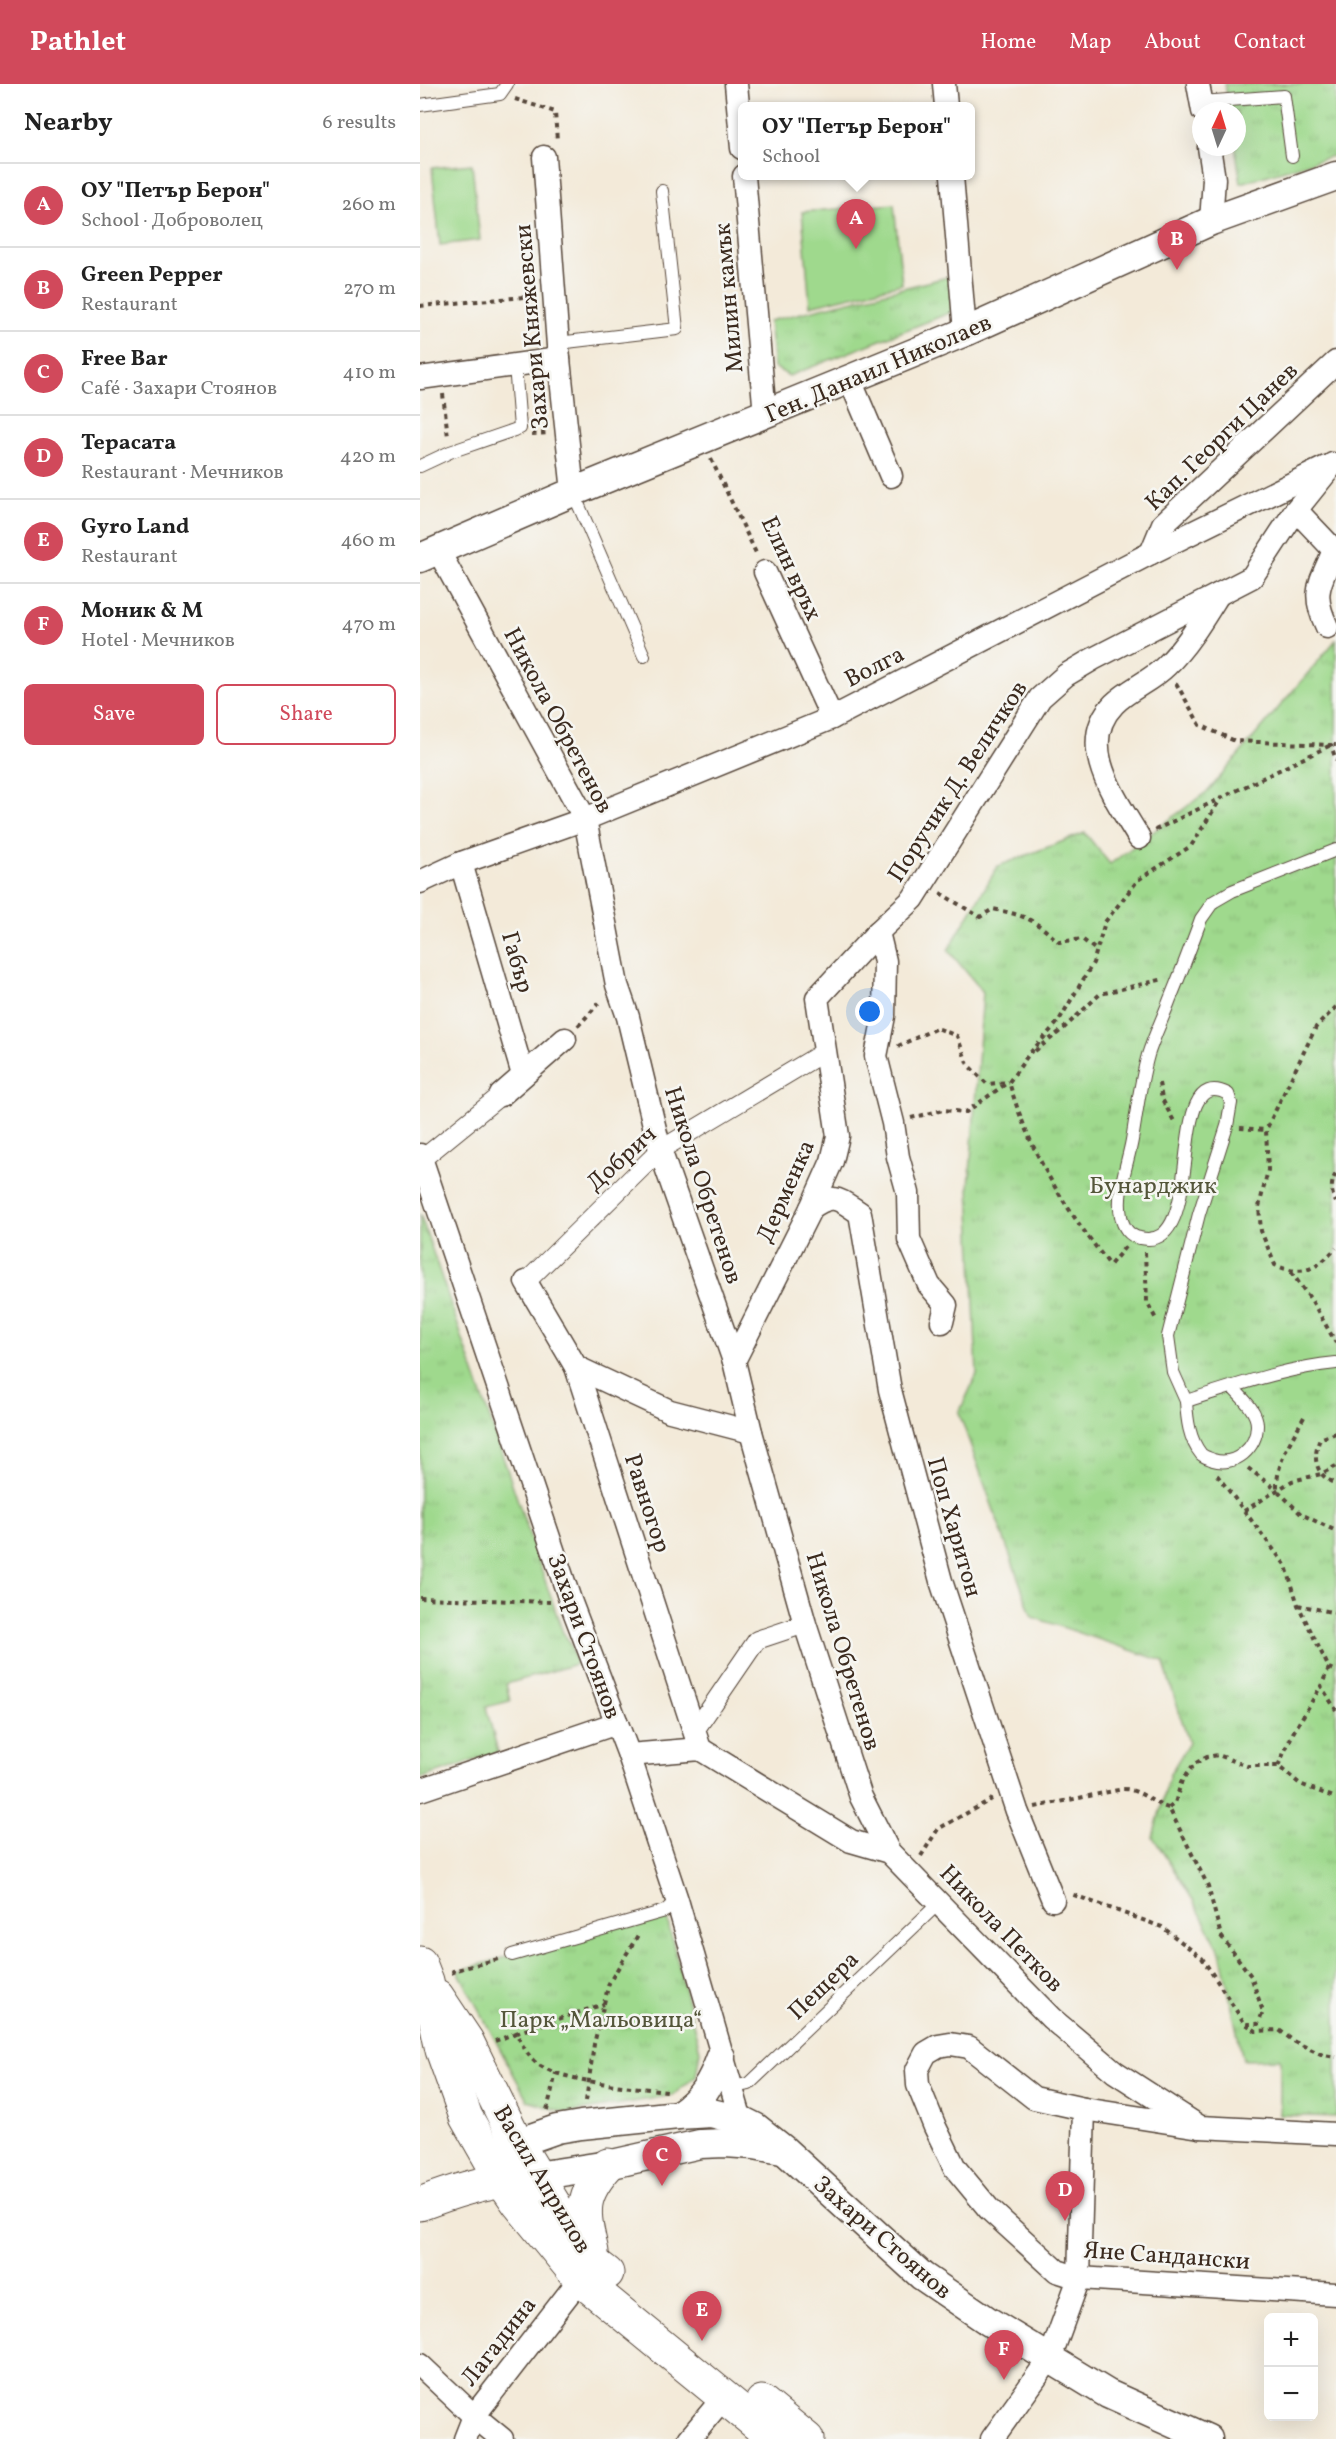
<!DOCTYPE html>
<meta charset="utf-8">
<style>
body{margin:0;font-family:Vollkorn,serif;background:#f6f6f6;color:#222}
.controls{position:absolute;right:18px;bottom:18px;display:grid;overflow:hidden;border-radius:9px;box-shadow:0 6px 24px #0002}
.controls button{width:54px;height:54px;display:grid;place-items:center;padding:0;border:0;border-bottom:2px solid #e0e0e0;background:#fff;color:#222;font:30px sans-serif}
.compass{position:absolute;left:772px;top:18px;width:54px;height:54px;border-radius:50%;background:#fff;box-shadow:0 6px 24px #0002;rotate:4deg}
.you{position:absolute;left:450px;top:928px;width:21px;height:21px;margin:-15px;border:4px solid #fff;border-radius:50%;background:#1a73e8;box-shadow:0 0 0 9px #1a73e833}
.badge{display:grid;place-items:center;width:39px;height:39px;border-radius:50%;background:#d1495b;color:#fff;font-size:20px;font-weight:700}
.pin{position:absolute;translate:-50% -50px;filter:drop-shadow(0 2px 3px #0008)}
.pin::after{content:'';position:absolute;top:32px;width:21px;height:18px;background:inherit;clip-path:polygon(0 0,100% 0,50% 100%)}
.popup{position:absolute;left:318px;top:18px;width:237px;height:78px;box-sizing:border-box;display:grid;place-content:center;border-radius:9px;background:#fff;filter:drop-shadow(0 2px 4px #0005);font-size:20px;white-space:nowrap;color:#767676}
.popup b{font-size:22px;color:#222}
.popup::after{content:'';position:absolute;left:50%;top:100%;margin-left:-12px;border:12px solid transparent;border-top-color:#fff}
.list{margin:0;padding:0;list-style:none}
h2{display:flex;justify-content:space-between;align-items:center;height:78px;margin:0;padding:0 24px;font-size:26px}
h2 small{font-size:20px;font-weight:400;color:#767676}
.list li{display:grid;grid-template-columns:39px 1fr auto;gap:18px;align-items:center;box-sizing:border-box;height:84px;padding:0 24px;border-top:2px solid #e0e0e0}
.list b{display:block;font-size:22px;white-space:nowrap}
.list p{margin:0;font-size:20px;white-space:nowrap;color:#767676}
.list em{font-size:20px;font-style:normal;color:#767676}
.actions{display:flex;gap:12px;padding:18px 24px}
.actions a{flex:1;padding:14px 0;border:2px solid #d1495b;border-radius:9px;text-align:center;font-size:21px;color:#d1495b}
.actions .main{background:#d1495b;color:#fff}
.map{position:relative;flex:none;width:916px;height:2355px;overflow:hidden}
header{display:flex;align-items:center;gap:36px;box-sizing:border-box;height:84px;padding:0 30px;background:#d1495b;color:#fff}
header strong{font-size:28px}
nav{display:flex;gap:33px;margin-inline-start:auto;font-size:21px}
main{display:flex}
aside{flex:1;background:#fff}
.map>svg:first-child{display:block}
.park{fill:url(#park-tufts);stroke:#6d8256;stroke-width:1.5}
.garden{fill:#9fd98d;stroke:#6d8256;stroke-width:1.5}
.lines{fill:none;stroke-linecap:round;stroke-linejoin:round}
.service-casing{stroke:#57473a;stroke-width:14}
.pedestrian-casing{stroke:#57473a;stroke-width:20}
.minor-casing{stroke:#57473a;stroke-width:25}
.tertiary-casing{stroke:#57473a;stroke-width:31}
.secondary-casing{stroke:#57473a;stroke-width:35}
.path{stroke:#57473a;stroke-width:4;stroke-dasharray:4.5 4.5;stroke-linecap:butt}
.service{stroke:#fff;stroke-width:12}
.pedestrian{stroke:#fff;stroke-width:18}
.minor{stroke:#fff;stroke-width:22}
.tertiary{stroke:#fff;stroke-width:28}
.secondary{stroke:#fff;stroke-width:33}
.labels{text-anchor:middle;stroke-width:5;stroke-linejoin:round;paint-order:stroke}
.street-label{font-size:24px;fill:#3b2a1e;stroke:#f6f6f2}
.park-label{font-size:24px;fill:#54563a;stroke:#f6f6f2}
</style>
<header>
<strong>Pathlet</strong>
<nav><a>Home</a><a>Map</a><a>About</a><a>Contact</a></nav>
</header>
<main>
<aside>
<h2>Nearby<small>6 results</small></h2>
<ul class="list">
<li><span class="badge">A</span><div><b>ОУ &quot;Петър Берон&quot;</b><p>School · Доброволец</p></div><em>260 m</em></li>
<li><span class="badge">B</span><div><b>Green Pepper</b><p>Restaurant</p></div><em>270 m</em></li>
<li><span class="badge">C</span><div><b>Free Bar</b><p>Café · Захари Стоянов</p></div><em>410 m</em></li>
<li><span class="badge">D</span><div><b>Терасата</b><p>Restaurant · Мечников</p></div><em>420 m</em></li>
<li><span class="badge">E</span><div><b>Gyro Land</b><p>Restaurant</p></div><em>460 m</em></li>
<li><span class="badge">F</span><div><b>Моник &amp; М</b><p>Hotel · Мечников</p></div><em>470 m</em></li>
</ul>
<div class="actions"><a class="main">Save</a><a>Share</a></div>
</aside>
<div class="map">
<svg width="916" height="2355" viewBox="0 0 916 2355">
<defs>
<pattern id="park-tufts" width="24" height="20" patternUnits="userSpaceOnUse" patternTransform="scale(1.5)"><rect width="24" height="20" fill="#9fd98d"/><path d="M3 7l-1-3M5 7V3M7 7l1-3M15 17l-1-3M17 17v-4M19 17l1-3" fill="none" stroke="#8aba79"/></pattern>
</defs>
<rect width="100%" height="100%" fill="#f6f6f2"/>
<filter id="ink" filterUnits="userSpaceOnUse"><feTurbulence type="fractalNoise" baseFrequency=".0167" numOctaves="2"/><feDisplacementMap in="SourceGraphic" scale="12" xChannelSelector="R" yChannelSelector="G"/><feConvolveMatrix kernelMatrix="1 2 1 2 8 2 1 2 1" color-interpolation-filters="sRGB"/></filter>
<filter id="wash" filterUnits="userSpaceOnUse"><feTurbulence type="fractalNoise" baseFrequency=".008" numOctaves="4" result="noise"/><feDisplacementMap in="SourceGraphic" scale="24" xChannelSelector="R" yChannelSelector="G"/><feGaussianBlur stdDeviation="1.35" result="paint"/><feColorMatrix in="noise" values="0 0 0 0 0 0 0 0 0 0 0 0 0 0 0 0 0 1.4 0 .05"/><feComposite in="paint" operator="in"/></filter>
<g filter="url(#wash)">
<rect width="100%" height="100%" fill="#f3ead9"/>
<g class="park">
<polygon points="805,0 916,0 916,71 821,99 815,63 817,63 817,27 809,27"/>
<polygon points="532,192 537,226 369,292 354,283 349,237"/>
<polygon points="916,556 916,2033 860,2031 860,1975 823,1976 800,1867 773,1816 733,1753 750,1690 769,1659 743,1577 612,1533 539,1329 557,1290 549,1103 563,908 528,866 578,782 665,749 690,780 789,706"/>
<polygon points="0,1130 143,1549 150,1558 156,1580 86,1600 90,1617 66,1623 78,1668 0,1695"/>
<polygon points="245,1827 280,1967 276,1992 253,2011 148,2029 108,2017 38,1887"/>
</g>
<g class="garden">
<polygon points="52,80 60,156 20,161 12,84"/>
<polygon points="474,120 482,200 390,222 382,128"/>
</g>
</g>
<g filter="url(#ink)">
<g class="lines">
<g class="service-casing">
<g id="service">
<polyline points="781,18 864,12 872,72"/>
<polyline points="0,21 80,10 87,0"/>
<polyline points="138,259 257,245 242,107"/>
<polyline points="0,382 30,368 100,344 95,281"/>
<polyline points="153,408 224,572"/>
<path d="M916,766L812,807L793,818L781,835C771,862 761,889 750,915C743,934 734,952 728,971C720,999 717,1027 712,1056C708,1079 696,1108 701,1132C703,1143 709,1152 720,1154C790,1170 742,976 808,1010L811,1019L807,1042L779,1130L748,1252L753,1288L766,1317C815,1302 864,1284 916,1279"/>
<path d="M766,1317C767,1335 769,1355 781,1370C784,1373 789,1374 793,1376C815,1383 837,1364 837,1341C837,1326 821,1313 812,1303"/>
<polyline points="92,1871 245,1827 257,1816"/>
<polyline points="311,2003 329,2000 519,1819"/>
</g>
</g>
<g class="pedestrian-casing">
<g id="pedestrian">
<polyline points="1,1076 81,1011"/>
<polyline points="106,1198 240,1066 404,968"/>
<polyline points="274,1648 337,1556 385,1540"/>
</g>
</g>
<g class="minor-casing">
<g id="minor">
<polyline points="316,0 322,64"/>
<polyline points="524,0 526,22"/>
<polyline points="778,0 783,27"/>
<polyline points="789,63 794,95 791,137"/>
<polyline points="124,73 139,275 153,408"/>
<polyline points="324,92 345,331"/>
<polyline points="532,92 545,248"/>
<polyline points="0,294 139,275"/>
<polyline points="430,296 471,392"/>
<polyline points="876,426 914,466"/>
<polyline points="18,466 165,735 197,901 208,933 240,1066 314,1277 331,1348 385,1540 441,1713 469,1768"/>
<polyline points="731,469 743,440 916,278"/>
<polyline points="345,488 412,634"/>
<path d="M907,543C890,507 901,499 914,466"/>
<path d="M719,754C697,716 654,661 694,620C709,605 731,597 746,582C767,562 783,535 798,511"/>
<polyline points="41,779 103,991"/>
<polyline points="0,798 41,779 165,735 412,634 731,469 906,383"/>
<polyline points="458,848 465,877 464,932 456,972 473,1039 478,1073 488,1109 489,1155 509,1201 526,1221 522,1238"/>
<polyline points="81,1011 145,955"/>
<polyline points="0,1071 151,1519 209,1671 257,1816 321,2036"/>
<path d="M391,1124C414,1108 418,1115 440,1129L470,1306L521,1497L597,1727L633,1816"/>
<polyline points="106,1198 156,1283 280,1665"/>
<polyline points="314,1277 391,1124 412,1077 418,1052 397,914 458,848 493,815 620,614 646,591 673,575 832,493 876,426 913,380"/>
<polyline points="156,1283 250,1327 331,1348"/>
<polyline points="209,1671 280,1665 431,1757 469,1768 631,1934 695,1988 780,2043 916,2050"/>
<polyline points="0,1706 197,1639"/>
<polyline points="780,2043 664,2025 614,2014 549,1963 530,1960 518,1962 506,1969 497,1986 498,2001 515,2043 535,2084 569,2125 637,2187 659,2194 916,2210"/>
<polyline points="0,2281 54,2332 82,2355"/>
<polyline points="45,2355 54,2332 160,2195"/>
<polyline points="269,2355 304,2313"/>
<polyline points="572,2355 630,2274 659,2194 664,2025"/>
</g>
</g>
<g class="tertiary-casing">
<g id="tertiary">
<polyline points="0,474 153,408 545,248 791,137 916,92"/>
<path d="M258,2031C282,2016 292,1998 301,1973"/>
<polyline points="97,2059 137,2045 161,2041 258,2031 291,2029 321,2036 335,2043 364,2066 502,2192 568,2237 688,2310 788,2355"/>
<polyline points="116,2092 188,2081 280,2060 305,2059 334,2061 362,2066"/>
</g>
</g>
<g class="secondary-casing">
<g id="secondary">
<polyline points="0,1879 7,1897 22,1966 46,2033 82,2096 98,2119 160,2195 355,2355"/>
<polyline points="17,1912 47,1957 97,2059 140,2130 174,2179 187,2189"/>
<path d="M0,2120C33,2107 67,2097 103,2093"/>
<path d="M172,2168C163,2128 159,2113 188,2081"/>
<polyline points="342,2318 387,2355"/>
</g>
</g>
<g class="path">
<polyline points="95,15 135,28 137,57"/>
<polyline points="0,222 116,212"/>
<polyline points="23,310 28,353"/>
<polyline points="112,350 129,349"/>
<polyline points="291,375 337,471"/>
<polyline points="756,599 780,641 815,657 911,661 916,676"/>
<polyline points="735,746 911,661 916,661"/>
<path d="M520,809L560,833L573,825C607,832 613,835 639,858L662,855L676,866"/>
<path d="M916,923L896,943L846,1046L848,1086L839,1123L841,1147L855,1181C882,1193 896,1186 916,1164"/>
<polyline points="158,942 181,917"/>
<polyline points="478,962 517,944 537,952 548,981 567,1000 589,998"/>
<polyline points="615,967 643,945 680,910 744,895"/>
<polyline points="739,999 742,1015 755,1039"/>
<polyline points="491,1034 523,1026 546,1028 587,999"/>
<polyline points="820,1044 845,1046"/>
<path d="M916,1090C910,1098 911,1110 916,1118"/>
<path d="M705,1163L690,1181C644,1123 610,1070 589,998L609,970L638,938L673,879L685,838L718,796L771,762L803,711"/>
<polyline points="725,1168 727,1218 737,1237"/>
<polyline points="871,1188 892,1217 916,1259"/>
<path d="M884,1333C871,1357 856,1378 857,1406L881,1430L916,1447"/>
<path d="M916,1349L900,1355C892,1374 895,1391 916,1400"/>
<polyline points="828,1384 857,1406"/>
<polyline points="797,1391 866,1482 878,1521 909,1584 901,1602 916,1626"/>
<polyline points="824,1427 872,1397 901,1390 916,1382"/>
<polyline points="0,1514 130,1518"/>
<polyline points="878,1521 916,1529"/>
<polyline points="909,1584 916,1587"/>
<polyline points="858,1682 873,1649 901,1602"/>
<path d="M615,1723L703,1705C721,1705 732,1720 749,1724L788,1802L801,1852L831,1892L843,1928L838,1940H825L782,1874L742,1843L651,1810"/>
<polyline points="749,1724 755,1719 762,1696 774,1680 787,1673 798,1671 827,1682 858,1682 880,1700 916,1714"/>
<polyline points="501,1772 518,1745 572,1715"/>
<polyline points="34,1890 33,1887 78,1875"/>
<polyline points="826,1940 836,1947 859,1946 875,1958 903,1971 916,1973"/>
<polyline points="96,1949 184,1920"/>
<path d="M75,1957L96,1949C101,1958 106,1969 113,1976C133,1998 216,2003 247,2007"/>
<polyline points="166,2017 174,1960 189,1899 218,1851"/>
<polyline points="127,2026 136,1989"/>
</g>
<use href="#service" class="service"/>
<use href="#pedestrian" class="pedestrian"/>
<use href="#minor" class="minor"/>
<use href="#tertiary" class="tertiary"/>
<use href="#secondary" class="secondary"/>
</g>
</g>
<g class="labels">
<g class="street-label">
<text transform="translate(308 214) rotate(-95)" y="8">Милин камък</text>
<text transform="translate(111 243) rotate(-95)" y="8">Захари Княжевски</text>
<text transform="translate(458 284) rotate(-23)" y="8">Ген. Данаил Николаев</text>
<text transform="translate(801 352) rotate(-44)" y="8">Кап. Георги Цанев</text>
<text transform="translate(372 484) rotate(65)" y="8">Елин връх</text>
<text transform="translate(454 582) rotate(-27)" y="8">Волга</text>
<text transform="translate(139 636) rotate(62)" y="8">Никола Обретенов</text>
<text transform="translate(537 697) rotate(-57)" y="8">Поручик Д. Величков</text>
<text transform="translate(98 878) rotate(74)" y="8">Габър</text>
<text transform="translate(201 1074) rotate(-42)" y="8">Добрич</text>
<text transform="translate(284 1101) rotate(72)" y="8">Никола Обретенов</text>
<text transform="translate(365 1107) rotate(-66)" y="8">Дерменка</text>
<text transform="translate(228 1419) rotate(72)" y="8">Равногор</text>
<text transform="translate(535 1443) rotate(74)" y="8">Поп Харитон</text>
<text transform="translate(165 1552) rotate(70)" y="8">Захари Стоянов</text>
<text transform="translate(424 1567) rotate(73)" y="8">Никола Обретенов</text>
<text transform="translate(582 1844) rotate(46)" y="8">Никола Петков</text>
<text transform="translate(403 1901) rotate(-44)" y="8">Пещера</text>
<text transform="translate(123 2095) rotate(59)" y="8">Васил Априлов</text>
<text transform="translate(463 2153) rotate(41)" y="8">Захари Стоянов</text>
<text transform="translate(747 2171) rotate(4)" y="8">Яне Сандански</text>
<text transform="translate(78 2257) rotate(-52)" y="8">Лагадина</text>
</g>
<g class="park-label">
<text x="733" y="1109">Бунарджик</text>
<text x="181" y="1943">Парк „Мальовица“</text>
</g>
</g>
</svg>
<div class="controls">
<button>+</button>
<button>−</button>
</div>
<svg class="compass" viewBox="-18 -18 36 36"><path d="M0-13l5 13h-10z" fill="#e53935"/><path d="M0 13l5-13h-10z" fill="#767676"/></svg>
<div class="you"></div>
<div class="pin badge" style="left:436px;top:165px">A</div>
<div class="popup"><b>ОУ &quot;Петър Берон&quot;</b>School</div>
<div class="pin badge" style="left:757px;top:186px">B</div>
<div class="pin badge" style="left:242px;top:2102px">C</div>
<div class="pin badge" style="left:645px;top:2137px">D</div>
<div class="pin badge" style="left:282px;top:2257px">E</div>
<div class="pin badge" style="left:584px;top:2296px">F</div>
</div>
</main>
